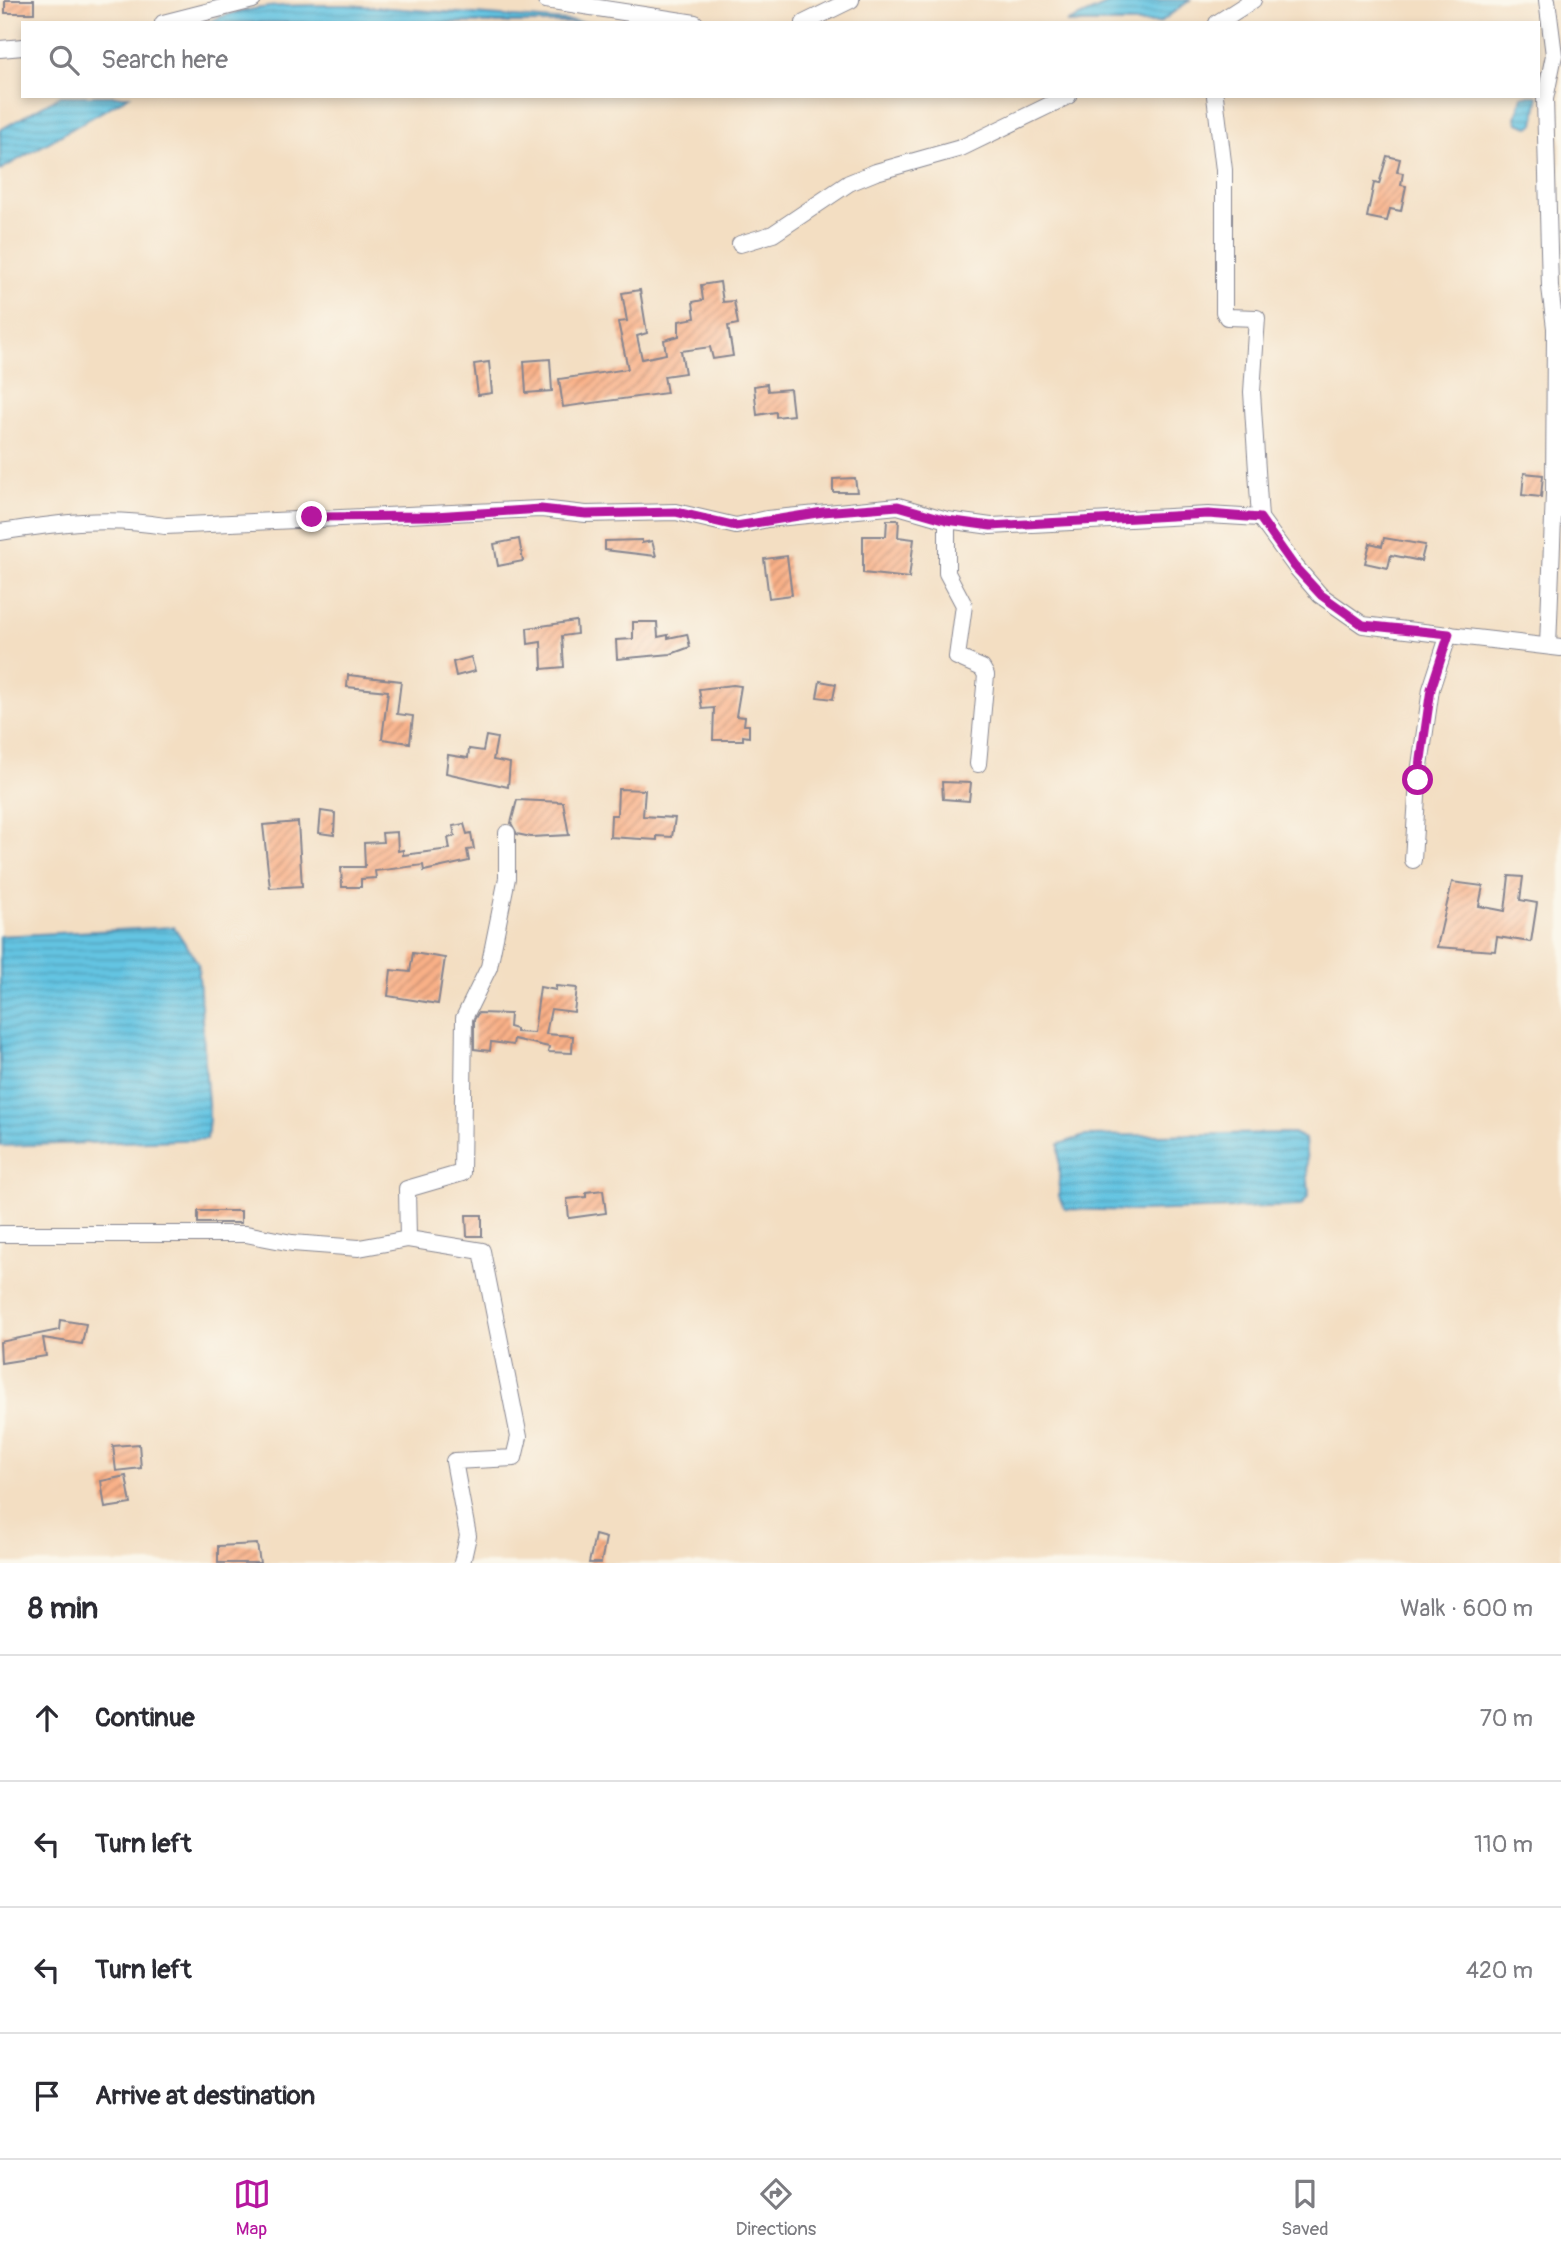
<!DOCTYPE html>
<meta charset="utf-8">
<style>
body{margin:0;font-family:Pangolin,sans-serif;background:#f2f2f3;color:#2b2b33}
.stop{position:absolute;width:21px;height:21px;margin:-16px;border:5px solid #b5179e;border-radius:50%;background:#fff}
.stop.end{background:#b5179e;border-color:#fff;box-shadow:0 2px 7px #0008}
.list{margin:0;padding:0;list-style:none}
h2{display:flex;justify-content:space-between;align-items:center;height:91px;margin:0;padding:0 28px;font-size:30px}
h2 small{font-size:23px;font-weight:400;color:#7c7c81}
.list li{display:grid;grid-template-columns:46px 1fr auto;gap:21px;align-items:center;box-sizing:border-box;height:126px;padding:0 28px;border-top:2px solid #e1e1e2}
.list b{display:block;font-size:26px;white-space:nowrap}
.list em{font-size:23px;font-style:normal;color:#7c7c81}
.icon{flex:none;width:38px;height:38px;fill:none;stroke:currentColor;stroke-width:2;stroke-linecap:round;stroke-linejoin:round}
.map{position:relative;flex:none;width:1561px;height:1563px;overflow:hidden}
.search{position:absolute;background:#fff;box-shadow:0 4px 10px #0003;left:21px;right:21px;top:21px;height:77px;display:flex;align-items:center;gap:18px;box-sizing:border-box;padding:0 24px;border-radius:0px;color:#7c7c81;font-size:26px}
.sheet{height:595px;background:#fff}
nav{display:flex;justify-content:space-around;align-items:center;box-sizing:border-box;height:98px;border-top:2px solid #e1e1e2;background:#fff;font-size:19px;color:#7c7c81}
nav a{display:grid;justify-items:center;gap:4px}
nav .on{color:#b5179e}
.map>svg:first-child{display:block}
.water{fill:url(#water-rules);stroke:#407aa0;stroke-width:2}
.building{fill:url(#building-hatch)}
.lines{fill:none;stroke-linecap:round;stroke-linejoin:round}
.minor-casing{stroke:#878690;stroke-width:18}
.minor{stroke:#fff;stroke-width:16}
.route{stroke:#b5179e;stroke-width:9}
</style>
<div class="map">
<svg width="1561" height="1563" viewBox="0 0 1561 1563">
<defs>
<pattern id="water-rules" width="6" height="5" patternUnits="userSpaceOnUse" patternTransform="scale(1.75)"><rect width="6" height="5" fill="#64c4e2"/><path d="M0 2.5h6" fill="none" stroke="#52a0ba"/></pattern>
<pattern id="building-hatch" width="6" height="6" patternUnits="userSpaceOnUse" patternTransform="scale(1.75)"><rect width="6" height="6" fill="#f9b087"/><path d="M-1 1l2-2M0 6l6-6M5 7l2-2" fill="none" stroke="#c99072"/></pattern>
</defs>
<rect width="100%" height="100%" fill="#fbf7ec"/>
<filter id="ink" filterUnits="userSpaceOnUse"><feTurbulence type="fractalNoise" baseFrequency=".0143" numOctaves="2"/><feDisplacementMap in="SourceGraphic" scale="14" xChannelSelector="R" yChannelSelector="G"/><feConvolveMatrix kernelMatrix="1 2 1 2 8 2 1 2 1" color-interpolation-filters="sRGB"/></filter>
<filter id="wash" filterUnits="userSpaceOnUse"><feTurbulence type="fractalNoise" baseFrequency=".00686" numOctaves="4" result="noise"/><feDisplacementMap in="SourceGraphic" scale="28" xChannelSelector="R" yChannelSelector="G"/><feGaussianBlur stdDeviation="1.57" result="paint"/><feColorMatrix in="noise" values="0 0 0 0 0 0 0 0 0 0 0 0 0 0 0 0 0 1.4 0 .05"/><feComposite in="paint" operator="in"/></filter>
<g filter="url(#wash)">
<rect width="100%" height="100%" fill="#f3dec2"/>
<g class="water">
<polygon points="1117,0 1190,0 1159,23 1066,23"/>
<path d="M347,5L597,23H205C250,3 299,5 347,5Z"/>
<polygon points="60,96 129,96 0,170 0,130"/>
<polygon points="1522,96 1537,96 1538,99 1534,124 1529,127 1518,123 1516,118"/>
<polygon points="174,927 198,963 209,1118 207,1139 0,1146 0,936"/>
<polygon points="1293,1133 1305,1139 1309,1195 1301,1206 1138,1211 1065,1209 1059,1197 1059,1144 1085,1136"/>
</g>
<g id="blocks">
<g class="building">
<rect x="5" y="0" width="29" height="13"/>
<polygon points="1387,156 1400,159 1397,172 1403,173 1401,185 1406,186 1401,211 1390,209 1387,221 1367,217 1374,183 1379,184"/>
<polygon points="720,282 723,302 734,301 738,324 728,326 733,356 713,359 710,347 681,351 685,373 664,376 667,393 563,407 559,379 628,369 618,322 627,321 622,293 640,290 647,333 637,336 642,359 666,354 664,340 679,336 679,321 695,318 693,302 703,300 701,285"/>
<polygon points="550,359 552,391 526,393 524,361"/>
<polygon points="489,362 492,393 478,395 474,364"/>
<polygon points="767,384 768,391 790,389 793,415 776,417 776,412 757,415 754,386"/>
<polygon points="1524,473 1543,475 1541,497 1522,495"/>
<polygon points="855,478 857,492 833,492 833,479"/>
<polygon points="887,520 899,520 898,537 914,539 909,578 863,573 863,536 886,536"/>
<polygon points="1384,538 1425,545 1421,561 1391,555 1388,568 1365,563 1370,543 1382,546"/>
<polygon points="519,539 523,561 498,566 494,544"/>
<polygon points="642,540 642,543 652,541 656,556 605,550 605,541"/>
<polygon points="787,556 792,595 769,598 764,559"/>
<polygon points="576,621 577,634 562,636 564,667 542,669 541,642 528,644 527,628"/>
<polygon points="633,622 657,622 658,637 668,635 668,638 687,634 690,647 671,654 617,659 616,640 633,639"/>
<polygon points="471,657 475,671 456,676 453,662"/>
<polygon points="348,675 401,681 397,714 413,716 410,743 382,739 388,691 347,687"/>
<polygon points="820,681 836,684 833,699 817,697"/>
<polygon points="733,685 741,686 736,716 745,717 744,725 749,725 749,737 743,736 743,740 713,740 714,708 702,709 699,689"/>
<polygon points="486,736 497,738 493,760 510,763 508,787 446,773 448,755 468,758 469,749 483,751"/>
<polygon points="942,782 971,783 969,801 943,799"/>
<polygon points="618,789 645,790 643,816 675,818 672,837 657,836 657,840 610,837 611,815 617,815"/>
<polygon points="517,800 563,802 569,835 531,837 517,834 511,823"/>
<polygon points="321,811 335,813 334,835 319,833"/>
<polygon points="298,822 302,886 270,888 263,825"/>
<polygon points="464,824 467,834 471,833 474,849 467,850 469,861 424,871 423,865 375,871 376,878 361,879 361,887 342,887 341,867 365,867 364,843 383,842 382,833 397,832 398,851 403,850 403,855 450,849 448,838 455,836 453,826"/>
<polygon points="1509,876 1523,877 1520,900 1537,903 1531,942 1497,937 1495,951 1437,947 1452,882 1483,886 1479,906 1505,911"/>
<polygon points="413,953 445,958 438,1004 388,996 391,970 410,972"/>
<polygon points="556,986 577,988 574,1012 551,1009 546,1034 573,1036 572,1053 548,1052 549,1047 514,1039 513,1045 491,1042 490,1051 474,1049 474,1020 478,1013 510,1014 509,1027 516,1029 516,1032 534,1033 540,987 556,990"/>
<polygon points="603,1190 606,1213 569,1218 567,1199 586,1197 586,1192"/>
<rect x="198" y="1211" width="43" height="12"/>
<polygon points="466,1215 482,1215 482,1236 467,1236"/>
<polygon points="60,1320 86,1324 82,1344 43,1338 46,1356 1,1363 0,1342 59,1330"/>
<polygon points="139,1444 141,1468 116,1471 113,1446"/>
<polygon points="126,1476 131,1504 105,1508 101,1481"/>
<polygon points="595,1535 606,1538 601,1563 589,1563"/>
<polygon points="257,1544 260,1563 218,1563 218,1546"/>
</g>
</g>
</g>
<g filter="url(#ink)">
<use href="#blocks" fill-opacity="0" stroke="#878690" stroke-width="2"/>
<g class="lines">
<g class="minor-casing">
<g id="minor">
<polyline points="546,0 695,23"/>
<polyline points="1547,0 1554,55 1545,99 1550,287 1555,328 1554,493 1548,646"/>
<polyline points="163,23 253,0"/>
<polyline points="804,23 851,0"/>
<polyline points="1217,23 1253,0"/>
<polyline points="0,49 23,47"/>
<polyline points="740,244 773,234 849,183 876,172 961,148 1068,96"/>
<polyline points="1260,518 1295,566 1320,595 1363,625 1561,648"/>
<polyline points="947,520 947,573 964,605 957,657 982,668 986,675 978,764"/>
<path d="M0,532C59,523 106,516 165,526L541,509L586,514L676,512L736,526L767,519L898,506L947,520L991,526L1208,515L1260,518L1252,392L1257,318L1227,317L1224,312V170L1215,96"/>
<polyline points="1413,860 1418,780 1431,689 1449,634"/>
<polyline points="0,1234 246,1234 292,1243 359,1248 408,1239"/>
<polyline points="462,1563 468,1536 454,1461 514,1458 519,1437 482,1251 408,1239 407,1189 462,1173 464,1018 489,967 507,878 507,833"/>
</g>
</g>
<use href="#minor" class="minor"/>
</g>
</g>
<g class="lines" filter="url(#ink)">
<polyline class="route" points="312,517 435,516 541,509 586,514 676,512 736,526 823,512 898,506 947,520 991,526 1208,514 1260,518 1294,566 1321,595 1363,625 1449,634 1431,689 1418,780"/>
</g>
</svg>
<div class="stop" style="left:1418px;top:780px"></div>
<div class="stop end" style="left:312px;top:517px"></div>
<div class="search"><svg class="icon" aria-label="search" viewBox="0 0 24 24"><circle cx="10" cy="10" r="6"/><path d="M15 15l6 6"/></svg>Search here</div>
</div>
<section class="sheet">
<h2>8 min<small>Walk · 600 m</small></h2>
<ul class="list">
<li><svg class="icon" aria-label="ahead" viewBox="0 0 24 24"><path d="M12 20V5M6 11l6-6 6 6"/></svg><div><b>Continue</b></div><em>70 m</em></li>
<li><svg class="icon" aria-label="left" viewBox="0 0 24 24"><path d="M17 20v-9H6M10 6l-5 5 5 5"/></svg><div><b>Turn left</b></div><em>110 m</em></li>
<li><svg class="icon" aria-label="left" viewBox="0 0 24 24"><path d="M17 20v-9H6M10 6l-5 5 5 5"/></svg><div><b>Turn left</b></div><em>420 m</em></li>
<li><svg class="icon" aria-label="arrive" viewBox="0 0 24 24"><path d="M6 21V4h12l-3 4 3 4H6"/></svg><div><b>Arrive at destination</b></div></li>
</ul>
</section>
<nav>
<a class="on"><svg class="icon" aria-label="map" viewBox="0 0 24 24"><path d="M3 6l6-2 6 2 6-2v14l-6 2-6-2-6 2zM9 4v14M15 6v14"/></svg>Map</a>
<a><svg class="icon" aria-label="directions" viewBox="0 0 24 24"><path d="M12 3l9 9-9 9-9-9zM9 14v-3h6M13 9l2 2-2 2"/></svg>Directions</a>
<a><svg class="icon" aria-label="saved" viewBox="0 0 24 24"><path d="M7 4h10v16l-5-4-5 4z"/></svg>Saved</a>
</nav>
